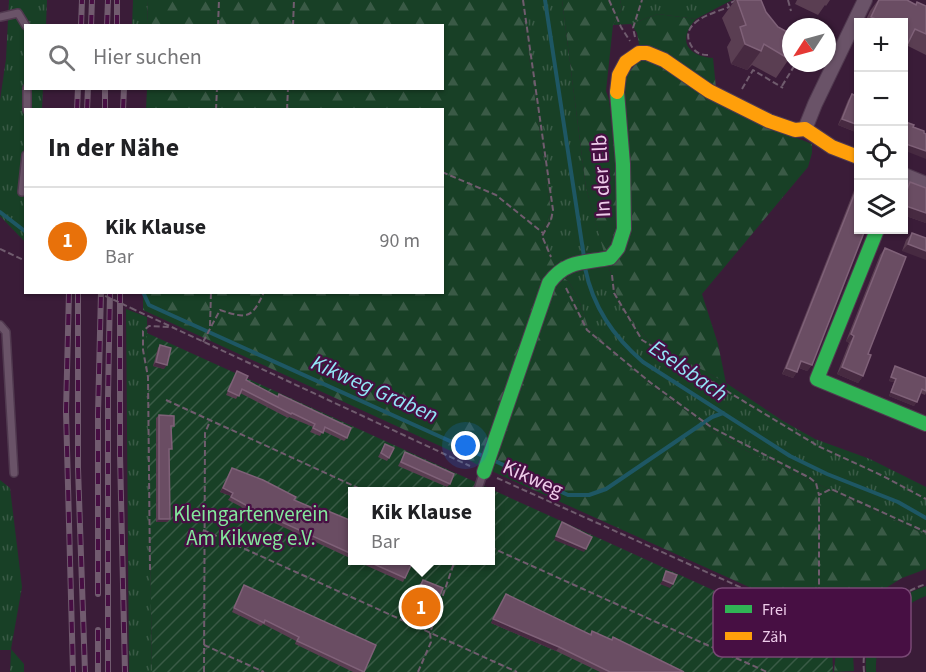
<!DOCTYPE html>
<html lang="de">
<meta charset="utf-8">
<style>
body{margin:0;font-family:"Source Sans 3",sans-serif;background:#f6f6f6;color:#202124}
.controls{position:absolute;right:18px;top:18px;display:grid;overflow:hidden;border-radius:0px;box-shadow:0 2px 4px #0004}
.controls button{width:54px;height:54px;display:grid;place-items:center;padding:0;border:0;border-bottom:2px solid #e0e0e0;background:#fff;color:#202124;font:30px sans-serif}
.compass{position:absolute;left:782px;top:18px;width:54px;height:54px;border-radius:50%;background:#fff;box-shadow:0 2px 4px #0004;rotate:234deg}
.you{position:absolute;left:466px;top:446px;width:21px;height:21px;margin:-15px;border:4px solid #fff;border-radius:50%;background:#1a73e8;box-shadow:0 0 0 9px #1a73e833}
.badge{display:grid;place-items:center;width:39px;height:39px;border-radius:50%;background:#605261;color:#fff;font-size:20px;font-weight:700}
.pin{position:absolute;translate:-50% -50%;border:3px solid #fff;box-shadow:0 2px 6px #0006}
.popup{position:absolute;left:348px;top:487px;width:147px;height:78px;box-sizing:border-box;display:grid;place-content:center;border-radius:0px;background:#fff;filter:drop-shadow(0 2px 4px #0005);font-size:20px;white-space:nowrap;color:#757577}
.popup b{font-size:22px;color:#202124}
.popup::after{content:'';position:absolute;left:50%;top:100%;margin-left:-12px;border:12px solid transparent;border-top-color:#fff}
.list{margin:0;padding:0;list-style:none}
h2{display:flex;justify-content:space-between;align-items:center;height:78px;margin:0;padding:0 24px;font-size:26px}
h2 small{font-size:20px;font-weight:400;color:#757577}
.list li{display:grid;grid-template-columns:39px 1fr auto;gap:18px;align-items:center;box-sizing:border-box;height:108px;padding:0 24px;border-top:2px solid #e0e0e0}
.list b{display:block;font-size:22px;white-space:nowrap}
.list p{margin:0;font-size:20px;white-space:nowrap;color:#757577}
.list em{font-size:20px;font-style:normal;color:#757577}
.icon{flex:none;width:33px;height:33px;fill:none;stroke:currentColor;stroke-width:2;stroke-linecap:round;stroke-linejoin:round}
.map{position:relative;flex:none;width:926px;height:672px;overflow:hidden}
.search{position:absolute;background:#fff;box-shadow:0 2px 4px #0004;left:24px;top:24px;width:420px;height:66px;display:flex;align-items:center;gap:15px;box-sizing:border-box;padding:0 21px;border-radius:0px;color:#757577;font-size:22px}
.panel{position:absolute;background:#fff;box-shadow:0 2px 4px #0004;left:24px;top:108px;width:420px;height:186px;border-radius:0px}
.map>svg:first-child{display:block}
.grass{fill:url(#grass-tufts)}
.forest{fill:url(#forest-firs)}
.garden{fill:url(#garden-furrows);fill-rule:evenodd}
.pitch{fill:#184026}
.lines{fill:none;stroke-linecap:round;stroke-linejoin:round}
.stream{stroke:#1e5764;stroke-width:4}
.lane-casing{stroke:#50394f;stroke-width:10}
.street-casing{stroke:#50394f;stroke-width:16}
.fast-casing{stroke:#50394f;stroke-width:16}
.slow-casing{stroke:#50394f;stroke-width:16}
.path{stroke:#705c6e;stroke-width:2;stroke-dasharray:6 3;stroke-linecap:butt}
.lane{stroke:#6a5368;stroke-width:7}
.street{stroke:#6a5368;stroke-width:14}
.fast{stroke:#30b455;stroke-width:14}
.slow{stroke:#ff9f0a;stroke-width:14}
.rail-casing{stroke:#715b6f;stroke-width:6}
.rail{stroke:#470f43;stroke-width:4;stroke-dasharray:11;stroke-linecap:butt}
.path-bridge{stroke:#705c6e;stroke-width:2;stroke-dasharray:6 3;stroke-linecap:butt}
.wall{fill:#5a3e52}
.shaded-wall{fill:#472a41}
.building{fill:#6a4d63;stroke:#7f6178;stroke-width:1.5}
.labels{text-anchor:middle;stroke-width:4.5;stroke-linejoin:round;paint-order:stroke}
.street-label{font-size:21px;fill:#eeccea;stroke:#470f43}
.park-label{font-size:21px;fill:#84e79c;stroke:#470f43}
.water-label{font-size:22px;font-style:italic;fill:#92e6f6;stroke:#470f43}
.key{fill:#470f43;stroke:#794875;stroke-width:1.5}
.key-label{font-size:16px;fill:#eeccea}
</style>
<div class="map">
<svg width="926" height="672" viewBox="0 0 926 672">
<defs>
<pattern id="grass-tufts" width="24" height="20" patternUnits="userSpaceOnUse" patternTransform="scale(1.5)"><rect width="24" height="20" fill="#184026"/><path d="M3 7l-1-3M5 7V3M7 7l1-3M15 17l-1-3M17 17v-4M19 17l1-3" fill="none" stroke="#3a5a46"/></pattern>
<pattern id="forest-firs" width="22" height="20" patternUnits="userSpaceOnUse" patternTransform="scale(1.5)"><rect width="22" height="20" fill="#184026"/><path d="M5 1l3.5 6h-7zM16 11l3.5 6h-7z" fill="#3a5a46"/></pattern>
<pattern id="garden-furrows" width="10" height="10" patternUnits="userSpaceOnUse" patternTransform="scale(1.5)"><rect width="10" height="10" fill="#184026"/><path d="M-1 1l2-2M0 10L10 0M9 11l2-2" fill="none" stroke="#3a5a46"/></pattern>
</defs>
<rect width="100%" height="100%" fill="#3a1c38"/>
<g class="grass">
<polygon points="9,0 47,0 46,25 26,26 26,88 43,89 42,109 26,110 25,242 0,216 0,100 6,59"/>
<polygon points="133,0 148,0 147,25 132,26"/>
<path d="M521,0H562L586,188L619,303L647,339L726,383L783,421L815,439L870,459L926,487V535L728,442L649,384L588,327L579,300L569,282L559,274L541,241C541,230 549,221 551,211Z"/>
<polygon points="620,0 732,0 696,19 658,14 631,24 613,25 622,9"/>
<polygon points="126,309 147,317 152,672 129,672"/>
<polygon points="0,480 10,488 22,587 11,649 24,664 24,672 10,672 11,650 0,650"/>
</g>
<g class="forest">
<path d="M148,0H521L551,211C549,221 541,230 541,240L559,274L569,282L579,300L588,327L649,384L728,442L926,535V569L902,578L850,610L854,671L834,672L836,650L832,644L831,622L829,623L476,464L464,457L143,310V293L442,292V110L146,109L147,89L442,88V26L147,25Z"/>
<polygon points="562,0 620,0 622,9 613,25 606,91 609,100 623,229 605,256 586,188"/>
<path d="M658,14L696,19C677,40 687,56 713,58L716,88L640,50L637,33L631,24Z"/>
<polygon points="642,56 742,116 812,144 812,153 808,167 702,294 718,344 726,383 647,339 619,303 608,264 619,250 619,85"/>
</g>
<path class="garden" d="M147,333L832,644L833,672H152ZM352,492H490V560H352Z"/>
<path class="pitch" d="M926,586V596C892,609 875,637 876,672H866C863,632 888,598 926,586Z"/>
<g class="lines">
<g class="stream">
<polyline points="545,0 584,257"/>
<polyline points="0,212 26,232"/>
<path d="M585,268C593,307 613,336 643,362L790,456L827,474L898,502L926,518"/>
<polyline points="143,292 149,305 483,456"/>
<polyline points="495,461 568,495 589,495 606,489 712,417 723,413"/>
</g>
<g class="lane-casing">
<g id="lane">
<polyline points="0,17 18,13 26,26"/>
<polyline points="27,88 27,110"/>
<polyline points="22,192 26,155"/>
<polyline points="0,325 6,332 14,473"/>
<polyline points="477,492 483,474"/>
</g>
</g>
<g class="street-casing">
<g id="street">
<polyline points="805,129 815,104 865,0"/>
<polyline points="904,175 926,184"/>
</g>
</g>
<g class="fast-casing">
<g id="fast">
<polyline points="877,230 817,379 926,424"/>
<path d="M484,472L549,283C566,260 584,263 610,258L618,248L624,229L623,164L617,92"/>
</g>
</g>
<g class="slow-casing">
<polyline id="slow" points="617,92 619,75 626,62 639,53 647,53 664,60 709,91 769,121 795,130 805,129 832,147 858,157"/>
</g>
<g class="path">
<polyline points="523,0 553,210 551,220 542,236 551,257"/>
<polyline points="609,0 621,27 630,41"/>
<polyline points="788,0 791,11"/>
<polyline points="218,26 219,0"/>
<polyline points="293,26 294,0"/>
<polyline points="635,37 633,28 642,0"/>
<path d="M708,55C701,55 696,53 692,47C676,22 714,13 729,7L728,4L737,0"/>
<polyline points="782,86 796,63"/>
<polyline points="742,89 753,70 783,88"/>
<polyline points="216,110 217,88"/>
<polyline points="287,110 288,88"/>
<polyline points="442,172 496,195 543,233"/>
<polyline points="0,249 26,261"/>
<polyline points="612,275 614,293 642,340 818,446 883,476 926,499"/>
<polyline points="566,288 587,330 651,383 711,427 810,478 816,483 819,495 831,489 926,532"/>
<polyline points="131,308 470,466"/>
<polyline points="210,326 211,292"/>
<path d="M203,342L220,310C247,319 252,319 264,292"/>
<polyline points="166,400 367,492"/>
<polyline points="497,478 829,627"/>
<polyline points="203,530 517,672"/>
<polyline points="490,547 767,672"/>
<polyline points="150,570 148,377 143,350 143,331 149,326 169,327"/>
<polyline points="805,616 819,596 819,495"/>
<polyline points="204,645 264,672"/>
<polyline points="204,672 205,433 210,421"/>
<polyline points="418,672 431,642 430,633 455,560"/>
<path d="M864,672C860,630 887,597 926,584"/>
</g>
<use href="#lane" class="lane"/>
<use href="#street" class="street"/>
<use href="#fast" class="fast"/>
<use href="#slow" class="slow"/>
<g class="rail-casing">
<g id="rail">
<polyline points="81,26 82,0"/>
<polyline points="91,26 92,0"/>
<polyline points="107,26 108,0"/>
<polyline points="117,26 117,0"/>
<polyline points="77,110 78,88"/>
<polyline points="87,110 88,88"/>
<polyline points="105,110 105,88"/>
<polyline points="123,110 124,88"/>
<polyline points="69,292 66,411 73,672"/>
<polyline points="78,292 78,468 85,672"/>
<polyline points="120,292 120,454 125,672"/>
<polyline points="98,594 98,414 101,292"/>
<polyline points="98,630 98,672"/>
<polyline points="108,672 108,396 110,292"/>
</g>
</g>
<use href="#rail" class="rail"/>
<polyline class="path-bridge" points="97,292 131,308"/>
</g>
<g class="wall">
<polygon points="735,0 761,0 766,12 791,56 776,78 752,65 747,70 731,64 727,47 731,40 722,18"/>
<polygon points="797,0 830,0 826,6 825,5 818,15 795,4"/>
<polygon points="878,0 907,0 916,4 926,6 926,55 906,45 903,49 903,22 865,22 870,11"/>
<polygon points="852,94 858,97 858,133 838,125 848,100"/>
<polygon points="858,180 858,230 812,365 807,371 799,368 793,378 782,374"/>
<polygon points="910,182 926,223 903,215 903,193"/>
<polygon points="912,233 926,238 902,251 906,240"/>
<polygon points="885,248 868,354 863,376 858,383 837,374 849,343 846,341 880,255"/>
<polygon points="160,345 164,369 153,366 158,348"/>
<polygon points="895,366 926,378 926,393 925,395 920,393 914,406 889,396 894,382 889,381 893,370"/>
<polygon points="237,371 246,380 347,438 344,441 323,431 320,436 310,432 313,427 289,417 288,418 240,393 236,399 226,395"/>
<polygon points="159,415 171,429 169,453 170,519 167,522 156,522 156,418"/>
<polygon points="385,444 389,458 387,461 378,457"/>
<polygon points="405,452 450,484 447,487 398,466"/>
<polygon points="232,468 294,500 326,514 328,511 352,521 352,559 251,512 228,500 231,496 220,492"/>
<polygon points="356,561 413,561 403,582"/>
<polygon points="423,580 432,614 427,621 407,612 418,587"/>
<polygon points="244,585 364,672 353,672 295,644 296,641 263,624 261,626 232,612"/>
<polygon points="506,594 590,634 592,631 611,640 613,637 684,672 600,672 556,651 491,623"/>
</g>
<g class="shaded-wall">
<polygon points="745,44 761,51 747,70 731,64"/>
<polygon points="842,119 858,125 858,133 838,125"/>
<polygon points="903,143 926,151 926,159 903,150"/>
<polygon points="903,205 926,213 926,223 903,215"/>
<polygon points="908,244 926,251 926,260 902,251"/>
<polygon points="851,334 854,336 849,343 846,341"/>
<polygon points="801,361 812,365 807,371 797,367"/>
<polygon points="156,362 167,365 164,369 153,366"/>
<polygon points="842,367 863,376 858,383 837,374"/>
<polygon points="786,368 797,372 793,378 782,374"/>
<polygon points="891,377 896,379 894,382 889,381"/>
<polygon points="891,392 917,402 914,406 889,396"/>
<polygon points="223,488 233,493 231,496 220,492"/>
<polygon points="159,519 170,519 167,522 156,522"/>
<polygon points="556,536 586,549 584,552 554,540"/>
<polygon points="663,580 673,584 670,588 660,584"/>
<polygon points="493,619 559,647 556,651 491,623"/>
</g>
<g class="building">
<polygon points="737,0 761,0 766,12 778,27 791,34 791,56 789,59 764,44 761,51 745,44 740,27 746,25"/>
<polygon points="879,0 907,0 916,5 917,2 926,6 926,34 915,29 908,43 903,41 903,22 882,22 871,17"/>
<polygon points="852,94 858,97 858,125 842,119"/>
<polygon points="903,121 914,125 913,127 924,131 924,133 926,134 926,151 903,143"/>
<polygon points="910,182 926,188 926,213 903,205 903,200"/>
<polygon points="858,185 858,230 865,230 812,365 801,361 797,372 786,368"/>
<polygon points="912,233 926,238 926,251 908,244"/>
<polygon points="885,248 906,257 868,354 871,355 863,376 842,367 854,336 851,334"/>
<polygon points="160,345 171,348 167,365 156,362"/>
<polygon points="895,366 926,378 926,391 922,389 917,402 891,392 896,379 891,377"/>
<polygon points="237,371 248,376 246,380 278,397 279,394 351,428 347,438 325,427 323,433 313,428 315,424 292,413 291,414 242,389 239,396 228,391"/>
<polygon points="159,415 174,416 174,426 171,426 172,449 169,449 170,519 159,519"/>
<polygon points="385,444 394,448 389,458 381,453"/>
<polygon points="405,452 454,474 450,484 401,462"/>
<polygon points="232,468 263,480 296,497 294,500 327,514 328,511 352,521 352,554 253,509 231,497 233,493 223,488"/>
<polygon points="562,522 592,537 586,549 556,536"/>
<polygon points="367,561 413,561 405,578"/>
<polygon points="666,571 677,575 673,584 663,580"/>
<polygon points="423,580 443,588 432,614 412,605"/>
<polygon points="244,585 376,645 364,672 297,641 299,637 265,620 264,623 234,608"/>
<polygon points="506,594 591,635 592,631 612,640 613,637 684,672 610,672 559,647 493,619"/>
</g>
<g class="labels">
<g class="street-label">
<text transform="translate(601 176) rotate(-93)" y="7">In der Elb</text>
<text transform="translate(533 478) rotate(24)" y="7">Kikweg</text>
</g>
<g class="park-label">
<text x="251" y="521">Kleingartenverein<tspan x="251" dy="24">Am Kikweg e.V.</tspan></text>
</g>
<g class="water-label">
<text transform="translate(689 370) rotate(35)" y="8">Eselsbach</text>
<text transform="translate(375 388) rotate(24)" y="8">Kikweg Graben</text>
</g>
</g>
<rect x="713" y="588" width="198" height="69" rx="9" class="key"/>
<rect x="725" y="605" width="27" height="8" fill="#30b455"/>
<rect x="725" y="632" width="27" height="8" fill="#ff9f0a"/>
<g class="key-label">
<text x="762" y="615">Frei</text>
<text x="762" y="642">Zäh</text>
</g>
</svg>
<div class="controls">
<button>+</button>
<button>−</button>
<button><svg class="icon" aria-label="locate" viewBox="0 0 24 24"><circle cx="12" cy="12" r="6"/><path d="M12 2v4M12 18v4M2 12h4M18 12h4"/></svg></button>
<button><svg class="icon" aria-label="layers" viewBox="0 0 24 24"><path d="M12 4l9 5-9 5-9-5zM3 14l9 5 9-5"/></svg></button>
</div>
<svg class="compass" viewBox="-18 -18 36 36"><path d="M0-13l5 13h-10z" fill="#e53935"/><path d="M0 13l5-13h-10z" fill="#757577"/></svg>
<div class="you"></div>
<div class="pin badge" style="left:421px;top:607px;background:#e8710a">1</div>
<div class="popup"><b>Kik Klause</b>Bar</div>
<div class="search"><svg class="icon" aria-label="search" viewBox="0 0 24 24"><circle cx="10" cy="10" r="6"/><path d="M15 15l6 6"/></svg>Hier suchen</div>
<section class="panel">
<h2>In der Nähe<small></small></h2>
<ul class="list">
<li><span class="badge" style="background:#e8710a">1</span><div><b>Kik Klause</b><p>Bar</p></div><em>90 m</em></li>
</ul>
</section>
</div>
